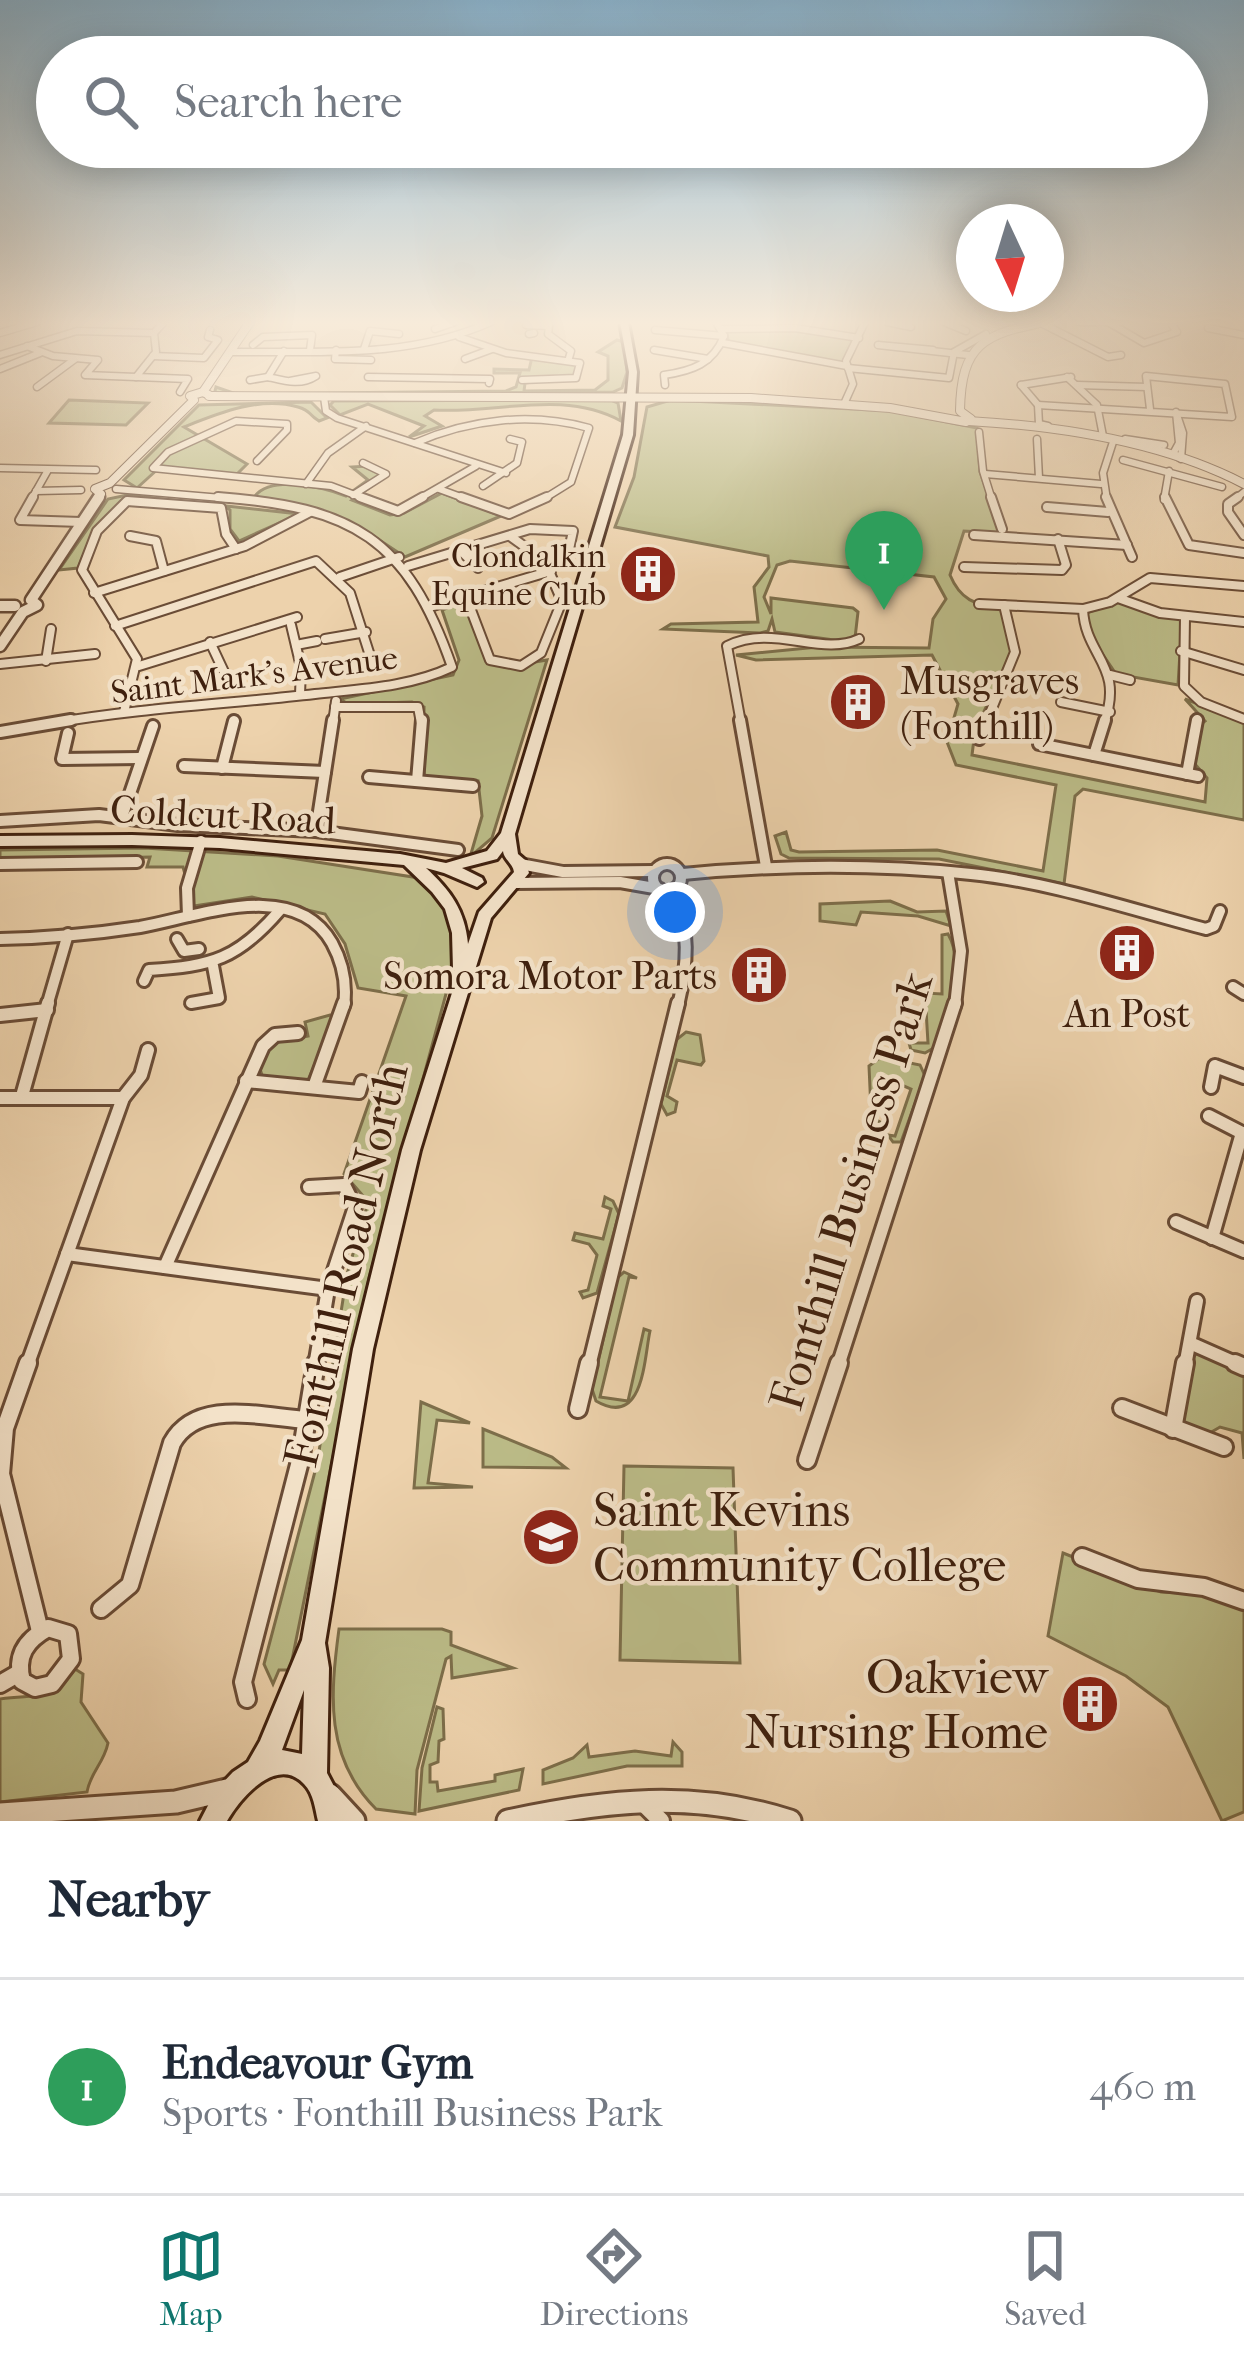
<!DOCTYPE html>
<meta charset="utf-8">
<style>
body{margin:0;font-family:"IM FELL French Canon",serif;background:#f6f6f7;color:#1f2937}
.compass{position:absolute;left:956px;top:204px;width:108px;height:108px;border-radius:50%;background:#fff;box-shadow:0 6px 30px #0003;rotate:176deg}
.you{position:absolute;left:675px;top:912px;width:42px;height:42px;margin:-30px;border:9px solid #fff;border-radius:50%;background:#1a73e8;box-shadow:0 0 0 18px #1a73e833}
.badge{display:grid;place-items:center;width:78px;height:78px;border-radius:50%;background:#0f766e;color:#fff;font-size:39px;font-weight:700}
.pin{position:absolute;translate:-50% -99px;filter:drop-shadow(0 3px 6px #0008)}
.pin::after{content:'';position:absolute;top:63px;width:42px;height:36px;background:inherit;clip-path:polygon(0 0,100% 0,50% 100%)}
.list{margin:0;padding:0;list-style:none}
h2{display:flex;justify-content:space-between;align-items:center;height:156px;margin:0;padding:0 48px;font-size:51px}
h2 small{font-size:39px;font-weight:400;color:#747a83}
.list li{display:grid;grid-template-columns:78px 1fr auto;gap:36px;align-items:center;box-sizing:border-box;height:216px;padding:0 48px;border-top:3px solid #e0e1e3}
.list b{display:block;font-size:45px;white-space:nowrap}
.list p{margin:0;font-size:39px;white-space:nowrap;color:#747a83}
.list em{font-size:39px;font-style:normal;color:#747a83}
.icon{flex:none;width:66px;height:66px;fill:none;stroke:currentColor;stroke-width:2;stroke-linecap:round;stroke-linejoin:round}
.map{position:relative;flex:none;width:1244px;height:1821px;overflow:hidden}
.search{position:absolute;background:#fff;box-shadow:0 6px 30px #0003;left:36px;right:36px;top:36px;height:132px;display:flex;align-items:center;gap:30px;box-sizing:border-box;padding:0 42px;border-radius:66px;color:#747a83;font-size:45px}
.sheet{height:372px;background:#fff}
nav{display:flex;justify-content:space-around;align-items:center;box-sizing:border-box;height:168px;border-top:3px solid #e0e1e3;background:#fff;font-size:33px;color:#747a83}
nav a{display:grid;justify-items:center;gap:6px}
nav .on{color:#0f766e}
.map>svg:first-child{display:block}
.green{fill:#bbbb87;stroke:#7d6e4a;stroke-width:3}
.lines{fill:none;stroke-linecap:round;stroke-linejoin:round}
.minor-far4-casing{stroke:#6a4c36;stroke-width:9}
.minor-far3-casing{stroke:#6a4c36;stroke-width:12}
.minor-far2-casing{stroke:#6a4c36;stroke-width:16}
.minor-far1-casing{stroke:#6a4c36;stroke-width:18}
.minor-casing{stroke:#6a4c36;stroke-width:22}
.tertiary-far2-casing{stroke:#6a4c36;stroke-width:10}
.tertiary-far1-casing{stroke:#6a4c36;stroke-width:15}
.tertiary-casing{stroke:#6a4c36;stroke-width:27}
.secondary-casing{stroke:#3f200e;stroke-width:6}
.minor-far4{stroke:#f3e2c9;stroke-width:6}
.minor-far3{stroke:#f3e2c9;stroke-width:8}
.minor-far2{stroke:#f3e2c9;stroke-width:10}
.minor-far1{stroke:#f3e2c9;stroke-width:12}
.minor{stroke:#f3e2c9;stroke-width:16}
.tertiary-far2{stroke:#f3e2c9;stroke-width:8}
.tertiary-far1{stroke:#f3e2c9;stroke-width:10}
.tertiary{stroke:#f3e2c9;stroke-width:21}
.secondary{fill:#f3e2c9;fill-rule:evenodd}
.labels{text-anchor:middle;stroke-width:9;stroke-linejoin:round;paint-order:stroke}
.far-poi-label{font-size:33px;fill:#3f200e;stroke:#f3e2c9;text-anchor:end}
.far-street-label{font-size:33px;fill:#3f200e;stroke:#f3e2c9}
.poi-label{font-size:39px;fill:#3f200e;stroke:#f3e2c9;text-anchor:start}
.street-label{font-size:39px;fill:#3f200e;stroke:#f3e2c9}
.near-street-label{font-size:48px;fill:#3f200e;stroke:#f3e2c9}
.near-poi-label{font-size:48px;fill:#3f200e;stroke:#f3e2c9;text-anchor:start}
</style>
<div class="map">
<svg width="1244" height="1821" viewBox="0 0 1244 1821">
<rect width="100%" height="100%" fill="#edd2ac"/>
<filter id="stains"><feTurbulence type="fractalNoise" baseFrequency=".00167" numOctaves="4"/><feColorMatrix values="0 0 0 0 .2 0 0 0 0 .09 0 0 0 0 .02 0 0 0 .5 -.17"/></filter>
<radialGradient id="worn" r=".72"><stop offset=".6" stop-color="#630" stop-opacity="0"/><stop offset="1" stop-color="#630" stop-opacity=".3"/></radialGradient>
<g class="green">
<polygon points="782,329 855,339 843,364 728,341 727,331"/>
<polygon points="617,340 624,342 627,372 622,388 613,392 217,394 215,391 216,387 236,394 506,391 516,387 520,373 494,373 494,369 529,370 532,357 578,365 575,377 525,383 524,391 595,390 608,380 608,356 598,352"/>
<polygon points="69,400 148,403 126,425 49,423"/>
<path d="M611,400L618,403L621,421C562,389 497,414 434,410L425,416L442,426L409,437L424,426L368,404L340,415L330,405L334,401Z"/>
<path d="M671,400L892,411L977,428L980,472L1002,533L964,531L950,575C960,599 975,606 1001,607L1013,649L975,731L972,755L1205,802L1207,778L1194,763L1200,725L1205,721L1185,699L1244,721V820L1083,789L1075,796L1064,884L939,859L789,858L781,854L775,836L786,832L791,850L799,852L937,850L1043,871L1056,785L956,765L947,742L958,704L932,655L756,660L736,655L818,647L929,648L933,619L946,599L934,577L790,561L777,565L764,597L771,614V598L853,608L858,612L855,638L849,642L775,632L772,619L768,631L760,633L663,629L671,624L758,622L754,587L769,567L768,556L615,527L634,477L647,407Z"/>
<path d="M311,402L327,418L319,421C307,414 312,411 298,407C260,396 219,413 184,427L247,464L235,476L159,468L137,488L124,480L199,405Z"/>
<path d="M368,466L386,476L352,500L390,515L404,513L442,493L501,516L405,557L369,533L255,496C272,475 323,487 346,496L368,480L352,467Z"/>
<polygon points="127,495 299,514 239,541 230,529 230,510 225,506 124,500 91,537 78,568 59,570 108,499"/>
<polygon points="1118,602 1182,620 1178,685 1116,674 1089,634 1086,613"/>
<polygon points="457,604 468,608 488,663 505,667 547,660 492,838 470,857 482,816 478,781 424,776 424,707 412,702 348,704 340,699 453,675 459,660 442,610"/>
<polygon points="144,848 278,856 419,878 435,894 452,923 454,952 446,994 369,1278 290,1670 279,1670 273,1684 264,1664 317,1464 347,1274 366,1210 365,1198 344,1174 406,996 358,988 345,944 325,914 252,897 194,906 183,867 147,867 150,857 0,860 0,850"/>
<polygon points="890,901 917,912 946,911 951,926 918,916 861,912 856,925 820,921 820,904"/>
<path d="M948,934C966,964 947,1014 937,1046L925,1053L911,1050L909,1043H928L925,993L942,994V935Z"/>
<polygon points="330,1015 336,1016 308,1080 263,1078 260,1069 272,1043 308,1036 305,1022"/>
<polygon points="686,1032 700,1035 704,1061 701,1065 677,1060 667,1096 677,1102 675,1112 667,1115 661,1104 676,1040"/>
<polygon points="881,1057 920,1065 925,1076 901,1142 893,1142 888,1135 895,1136 911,1089 888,1079 873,1118 880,1122 876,1134 872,1132 869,1066"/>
<polygon points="605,1197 613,1201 619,1214 597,1293 583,1298 580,1292 588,1290 597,1255 589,1244 573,1240 575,1233 603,1239 611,1209 603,1206"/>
<path d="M624,1272L637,1278L629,1277L600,1397L628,1401L644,1329L650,1331C644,1358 644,1429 596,1401L592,1389L617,1278Z"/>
<polygon points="1201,1353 1244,1370 1244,1459 1242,1433 1220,1427 1208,1434 1181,1422 1191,1355"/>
<polygon points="421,1402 470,1423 437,1420 428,1483 473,1487 414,1488"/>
<polygon points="483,1429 552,1457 566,1468 483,1467"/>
<polygon points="624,1466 733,1468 740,1663 620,1660"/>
<polygon points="1063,1553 1161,1592 1202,1594 1244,1609 1244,1812 1222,1821 1168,1707 1126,1676 1048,1636"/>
<path d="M339,1629H442L451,1632V1645L513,1668L452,1678L451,1656L446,1659L417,1770L415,1814L376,1809C325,1758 330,1696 339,1629Z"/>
<path d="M75,1669L83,1674L81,1702L108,1743C104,1763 90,1773 87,1792L0,1802V1699C37,1693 48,1704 75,1669Z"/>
<polygon points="437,1707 443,1709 444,1739 439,1741 438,1762 430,1765 430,1782 437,1782 438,1791 495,1781 495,1775 523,1769 519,1790 419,1811 422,1768"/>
<polygon points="673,1742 682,1752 682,1766 627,1766 543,1784 543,1770 573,1758 587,1745 589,1757 635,1751 671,1756"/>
</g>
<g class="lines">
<g class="minor-far4-casing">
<g id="minor-far4">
<polyline points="887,322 911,327"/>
<polyline points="944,322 966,331"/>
<polyline points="1079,322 1121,322"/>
<polyline points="1108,322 1144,343 1177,332 1171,323"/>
<polyline points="1041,323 1108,357 1121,355"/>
<polyline points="526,325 549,326 548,334 571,351 569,358"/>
<polyline points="1208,328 1244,335"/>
<polyline points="435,329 455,322"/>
<polyline points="721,329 795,328 859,338"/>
<polyline points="655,330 724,336"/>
<polyline points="0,333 37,322"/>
<polyline points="529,334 534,333"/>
<polyline points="459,337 506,353 580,363 576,378 522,380"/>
<polyline points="723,343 847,366"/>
<polyline points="253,345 263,337 312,335 310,350"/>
<polyline points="27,346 53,356 98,360 85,375 188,379 180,392"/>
<polyline points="364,349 370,331 399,334"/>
<polyline points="336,350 335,359 371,360"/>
<polyline points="654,350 708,359"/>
<polyline points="933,350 878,345 968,355"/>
<path d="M284,351L268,377C285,381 301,386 316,376L290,381"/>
<path d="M233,352C321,351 408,359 491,322"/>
<polyline points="0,355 77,331 154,333"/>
<polyline points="153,356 204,358 218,340 208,337 210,330"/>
<polyline points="465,359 492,349"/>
<polyline points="848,368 949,378 954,352 986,334"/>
<polyline points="0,369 40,353"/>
<polyline points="136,377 156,352 154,333 164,322"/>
<polyline points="368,377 490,379 489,383"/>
<polyline points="1067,377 1097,405 1103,436"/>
<polyline points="250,380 268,377"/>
<path d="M665,385L664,375C692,371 713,364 724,336L716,322"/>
<polyline points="1021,385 1038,405 1039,424 1048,426"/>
<polyline points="1021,385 1071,377"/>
<polyline points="1077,385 1147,387"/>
<polyline points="37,387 75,359"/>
<polyline points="324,397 326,411 337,418 506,473"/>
<polyline points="844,404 853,384 846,361 865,322"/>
<polyline points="1038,405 1232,417 1225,384 1146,376 1150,409"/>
<polygon points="1176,412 1183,433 1181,459 1173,454 1179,443"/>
<polyline points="979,432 983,471 992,500"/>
<polyline points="1037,439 1039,478"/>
<polyline points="1125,439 1164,445"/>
<path d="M415,443C470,419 531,412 589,428L571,482L542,500"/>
<polyline points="1123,460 1222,487"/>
<polyline points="257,461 287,430 287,424 236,421 168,452 153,468 331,486 368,500"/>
<polyline points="0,468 96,470"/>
<polyline points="985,474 1101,484"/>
<polyline points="306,484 328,453 366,426"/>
<polyline points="483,486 517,463 522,442 510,439"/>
<polyline points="116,489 245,500"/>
<polyline points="439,489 469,500"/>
<polyline points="36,491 81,490"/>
<polyline points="353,495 386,474 363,463"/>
<polyline points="31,500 48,470"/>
<polyline points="417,500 476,466"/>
<polyline points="1107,500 1103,473 1113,442"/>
<polyline points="1164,500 1169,471"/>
<polyline points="1234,500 1244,492"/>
</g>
</g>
<g class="minor-far3-casing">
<g id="minor-far3">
<polyline points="33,497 20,520 81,522"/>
<polyline points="360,497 398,511 423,497"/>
<polyline points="461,497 509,514 547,497"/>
<polyline points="991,497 1002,529"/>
<polyline points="1106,497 1132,557"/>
<polyline points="1165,497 1189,545 1244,553"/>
<polyline points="1238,497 1228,504 1228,512 1244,535"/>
<polyline points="1047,507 1108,512"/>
<polyline points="974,535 1127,545"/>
<polyline points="130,536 156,541 164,571"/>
<polyline points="510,536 528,549"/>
<polyline points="461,551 478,568"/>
<polyline points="408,566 530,529 573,531 566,563 554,558"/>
<polyline points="964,567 1062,570 1066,565 1058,539"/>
<polyline points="340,577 399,557"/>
<polyline points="94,593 245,546 310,512"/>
<polyline points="466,597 490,660 521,666 541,653 562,601 549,571"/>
<polyline points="1118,598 1160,613 1244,622"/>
<polyline points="979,604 1083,609"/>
<polyline points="433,606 551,571"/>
<polyline points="1185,617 1184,686 1201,702 1244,719"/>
<polyline points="291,625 301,667 300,695"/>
<polyline points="115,626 316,561 350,593 373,665"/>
<polyline points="325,639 366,632"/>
<polyline points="210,642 225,674"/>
<polyline points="296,645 317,641"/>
<polyline points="1181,651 1244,670"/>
<polyline points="46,661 51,629"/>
<polyline points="0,664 95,654"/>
<polyline points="139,666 297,617"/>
<polyline points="1110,675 1130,680"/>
<polyline points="1061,702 1110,712"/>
<polyline points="335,707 418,707 421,723"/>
<polyline points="124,712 137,659 82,570 97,531 127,501 221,508 226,534 236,549"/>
<path d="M54,723C141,708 228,704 315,694C361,689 410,687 452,667C407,538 353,507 218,497"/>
<polyline points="333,723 336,701"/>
<path d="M741,723L727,646C773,623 821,657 859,639"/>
<polyline points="986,723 1015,652 1004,605"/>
<path d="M1104,723C1125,665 1085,657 1083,609L1110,602L1150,578L1244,586"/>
</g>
</g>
<g class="minor-far2-casing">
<g id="minor-far2">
<polyline points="740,720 766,866"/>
<polyline points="0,732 71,720"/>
<polyline points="68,733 62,759 140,758"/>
<polyline points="979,739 987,720"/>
<polyline points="1039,744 1198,776"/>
<polyline points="1094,755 1105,720"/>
<polyline points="184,766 325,772"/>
<polyline points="222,768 234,721"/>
<polyline points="1187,774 1197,720"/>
<polyline points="369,777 473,786"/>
<polyline points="417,781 422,720"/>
<polyline points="122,817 153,726"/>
<polyline points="0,821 99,815 178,825 316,831 458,850"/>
<polyline points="316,831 333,720"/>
<circle cx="667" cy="878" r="14"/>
<polyline points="0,864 137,862"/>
<polyline points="520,864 563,872 653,871"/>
<polyline points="948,872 961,951 955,1006"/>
<path d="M683,874C778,865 876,864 971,874C1050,882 1129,909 1206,929L1214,926L1220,911"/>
<polyline points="515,883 620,882 660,889"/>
<path d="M674,889C690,930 688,964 678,1006"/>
<polyline points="188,916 187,888 201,841"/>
<path d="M0,939C47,938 94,934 140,927C197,917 295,877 332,943C343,963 347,984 344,1006"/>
<polyline points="177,939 184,951 199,949"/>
<path d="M144,981L149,970C212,966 238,959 280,910"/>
<polyline points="1233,987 1244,994"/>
<polyline points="191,1003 219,998 213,966"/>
<polyline points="47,1006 68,934"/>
</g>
</g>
<g class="minor-far1-casing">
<g id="minor-far1">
<polyline points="0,1015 47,1010"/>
<polyline points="246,1081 359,1092 362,1082"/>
<polyline points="314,1087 344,1003"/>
<polyline points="1211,1087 1215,1066 1244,1077"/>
<polyline points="22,1096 48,1003"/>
<polyline points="0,1098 123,1098"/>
<polyline points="1209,1116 1244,1134"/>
<polyline points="309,1187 344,1185 355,1207 328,1289 315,1366"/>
<polyline points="1176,1222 1244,1251"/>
<polyline points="1212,1238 1242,1133"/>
<polyline points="67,1254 328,1289"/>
<polyline points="165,1267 263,1046 275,1035 298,1033"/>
<polyline points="1190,1343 1242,1366"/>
<polyline points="27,1366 123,1098 141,1075 148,1050"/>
<polyline points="589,1366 678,1003"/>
<polyline points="838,1366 955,1003"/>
<polyline points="1185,1366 1197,1301"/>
</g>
</g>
<g class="minor-casing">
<g id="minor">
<polyline points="28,1363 5,1428 1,1474 40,1631"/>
<polyline points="1235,1363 1244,1367"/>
<polyline points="1122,1408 1224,1447"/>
<polyline points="578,1409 589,1363"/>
<polyline points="1173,1429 1185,1363"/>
<polyline points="807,1460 839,1363"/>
<polyline points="1082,1557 1138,1579 1204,1587 1244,1601"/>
<path d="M101,1609L130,1585L172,1443C197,1398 261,1417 307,1420"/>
<path d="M48,1628L68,1634L71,1659L52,1684L35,1688L22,1681C15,1656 26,1640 48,1628Z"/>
<polyline points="0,1684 19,1673"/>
<polyline points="247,1699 243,1682 300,1461 316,1363"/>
<polyline points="642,1802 661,1821"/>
</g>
</g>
<g class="tertiary-far2-casing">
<g id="tertiary-far2">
<polyline points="209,395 203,392 250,322"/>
<path d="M209,396L751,398L890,408L966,422L971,419L960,411C961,344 984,334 1045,322"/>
<path d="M968,421C1060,426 1161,441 1244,484"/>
<polyline points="97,500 101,494 95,489 110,483 194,400 190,396 203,392"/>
</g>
</g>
<g class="tertiary-far1-casing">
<g id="tertiary-far1">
<polyline points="0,606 15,606"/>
<polyline points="0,646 23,612 37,605 31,600 99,497"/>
</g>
</g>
<g class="tertiary-casing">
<g id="tertiary">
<polyline points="330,1795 354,1821"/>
<polyline points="0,1814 176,1802 227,1790"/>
<path d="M508,1821C605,1800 694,1790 790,1821"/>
</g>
</g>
<g class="secondary-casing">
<path id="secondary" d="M620,322H628L637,372L633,435L515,834L518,854L525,860L529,873L491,918L420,1150L373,1349L325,1643L329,1668L327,1773L337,1792L344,1821H318C315,1809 314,1794 304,1784C277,1755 240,1798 227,1821H200L216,1790L233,1772L248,1762L260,1741L302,1640L353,1349L402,1150L458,974L453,969L452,933L445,909L432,892L404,865L220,848L132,845L0,846V836L132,835L220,838L400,854L446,863L487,851L501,833L623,435L629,372ZM503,851C504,860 513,863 514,872L479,912L468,944C465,910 450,890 426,868L444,873L477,887L484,882L482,878L462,868L497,859ZM304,1690L302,1754L282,1750Z"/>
</g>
<use href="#minor-far4" class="minor-far4"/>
<use href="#minor-far3" class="minor-far3"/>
<use href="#minor-far2" class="minor-far2"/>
<use href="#minor-far1" class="minor-far1"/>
<use href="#minor" class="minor"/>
<use href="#tertiary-far2" class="tertiary-far2"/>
<use href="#tertiary-far1" class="tertiary-far1"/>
<use href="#tertiary" class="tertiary"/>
<use href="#secondary" class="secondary"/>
</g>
<linearGradient id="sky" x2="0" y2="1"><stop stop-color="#89b5d2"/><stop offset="0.56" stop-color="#f7ebda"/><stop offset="1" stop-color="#f7ebda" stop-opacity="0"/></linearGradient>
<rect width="1244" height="577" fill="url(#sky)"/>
<defs>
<g id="building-disc" transform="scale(3)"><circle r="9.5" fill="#8f2418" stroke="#f3e2c9"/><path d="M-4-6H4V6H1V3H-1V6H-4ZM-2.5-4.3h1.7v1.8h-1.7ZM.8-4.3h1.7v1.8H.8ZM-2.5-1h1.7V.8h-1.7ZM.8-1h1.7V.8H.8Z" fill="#fff"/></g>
<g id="school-disc" transform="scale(3)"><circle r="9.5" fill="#8f2418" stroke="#f3e2c9"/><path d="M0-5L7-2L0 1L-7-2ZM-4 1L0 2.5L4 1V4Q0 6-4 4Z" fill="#fff"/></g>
</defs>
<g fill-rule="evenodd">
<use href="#building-disc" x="648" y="574"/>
<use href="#building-disc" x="858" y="702"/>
<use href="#building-disc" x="1127" y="953"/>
<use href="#building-disc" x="759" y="975"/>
<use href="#school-disc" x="551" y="1537"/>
<use href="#building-disc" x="1090" y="1704"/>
</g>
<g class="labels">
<g class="far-poi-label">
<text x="606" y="567">Clondalkin<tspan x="606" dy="38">Equine Club</tspan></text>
</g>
<g class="far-street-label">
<text transform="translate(254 674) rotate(-7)" y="12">Saint Mark's Avenue</text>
</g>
<g class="poi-label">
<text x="900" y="694">Musgraves<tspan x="900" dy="45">(Fonthill)</tspan></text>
<text x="717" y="989" text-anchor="end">Somora Motor Parts</text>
<text x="1127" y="1027" text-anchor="middle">An Post</text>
</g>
<g class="street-label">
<text transform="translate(223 814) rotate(3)" y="14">Coldcut Road</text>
</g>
<g class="near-street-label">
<text transform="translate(850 1191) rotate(-73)" y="17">Fonthill Business Park</text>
<text transform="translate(345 1265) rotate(-77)" y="17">Fonthill Road North</text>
</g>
<g class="near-poi-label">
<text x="593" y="1526">Saint Kevins<tspan x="593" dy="55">Community College</tspan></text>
<text x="1048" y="1693" text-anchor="end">Oakview<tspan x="1048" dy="55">Nursing Home</tspan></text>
</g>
</g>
<rect width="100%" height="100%" filter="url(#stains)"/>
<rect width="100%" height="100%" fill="url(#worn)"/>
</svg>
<svg class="compass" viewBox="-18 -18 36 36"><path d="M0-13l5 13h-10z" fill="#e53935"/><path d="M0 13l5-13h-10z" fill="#747a83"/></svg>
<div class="you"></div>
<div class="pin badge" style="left:884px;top:610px;background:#2e9e5b">1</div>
<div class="search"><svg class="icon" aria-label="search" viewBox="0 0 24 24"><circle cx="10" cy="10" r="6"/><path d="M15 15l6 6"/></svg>Search here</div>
</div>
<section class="sheet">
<h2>Nearby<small></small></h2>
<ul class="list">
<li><span class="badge" style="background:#2e9e5b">1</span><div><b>Endeavour Gym</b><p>Sports · Fonthill Business Park</p></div><em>460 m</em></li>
</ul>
</section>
<nav>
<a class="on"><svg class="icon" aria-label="map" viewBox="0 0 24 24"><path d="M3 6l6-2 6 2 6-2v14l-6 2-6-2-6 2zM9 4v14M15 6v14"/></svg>Map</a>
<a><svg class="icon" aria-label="directions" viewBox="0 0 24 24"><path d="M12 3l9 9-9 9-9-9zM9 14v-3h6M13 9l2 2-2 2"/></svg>Directions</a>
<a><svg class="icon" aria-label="saved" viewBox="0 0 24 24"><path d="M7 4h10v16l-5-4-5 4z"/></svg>Saved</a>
</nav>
